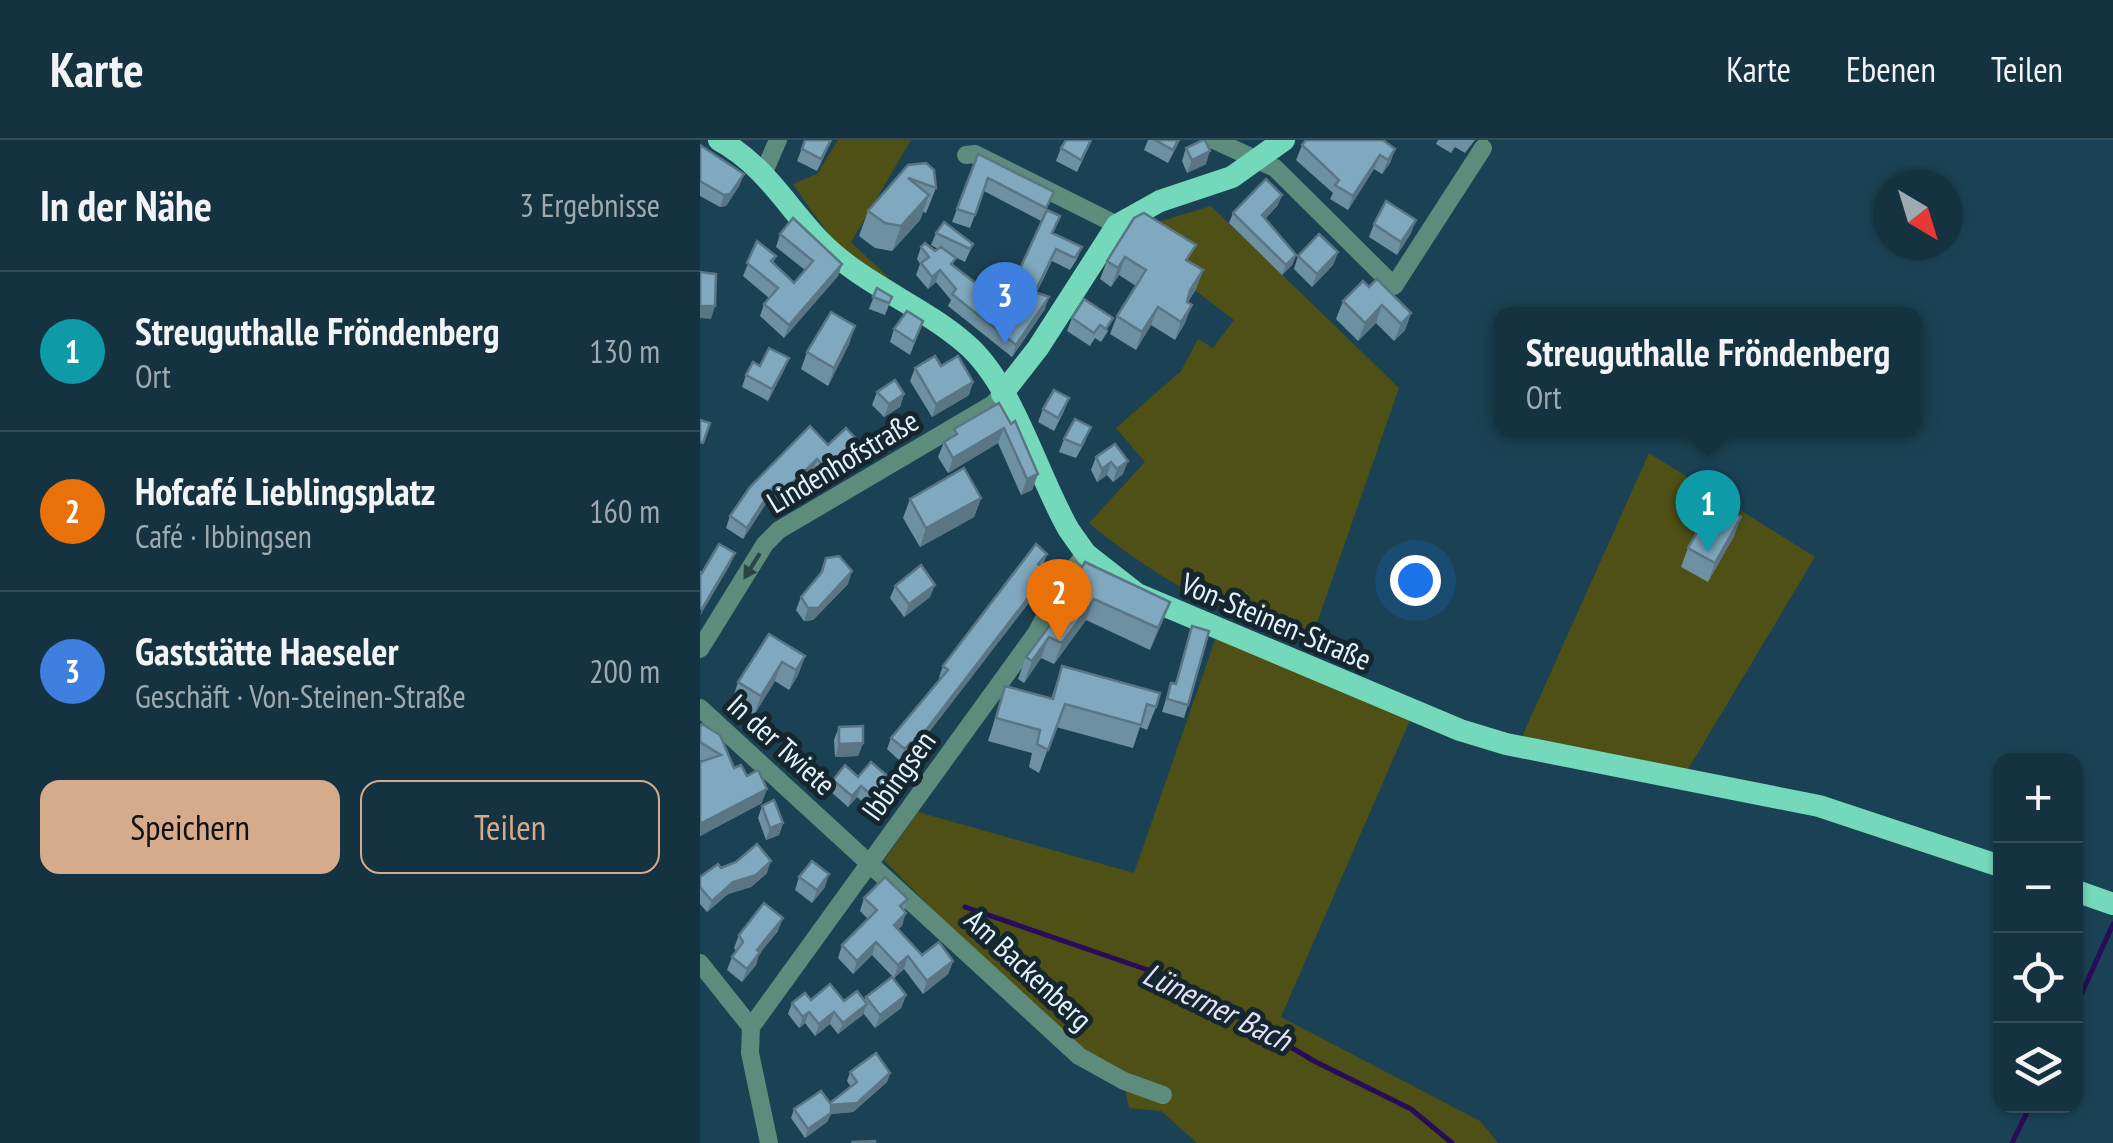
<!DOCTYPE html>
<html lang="de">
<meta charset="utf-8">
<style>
body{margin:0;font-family:"PT Sans Narrow",sans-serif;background:#1d3a46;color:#f1f3f6}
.controls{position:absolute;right:30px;bottom:30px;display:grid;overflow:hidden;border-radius:20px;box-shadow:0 2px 8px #0004}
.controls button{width:90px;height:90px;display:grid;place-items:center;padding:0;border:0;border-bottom:2px solid #334d59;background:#14323f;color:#f1f3f6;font:50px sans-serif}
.compass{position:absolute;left:1173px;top:30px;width:90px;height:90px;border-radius:50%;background:#14323f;box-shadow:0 2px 8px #0004;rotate:142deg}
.you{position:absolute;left:715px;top:440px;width:35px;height:35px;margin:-25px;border:8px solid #fff;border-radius:50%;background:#1a73e8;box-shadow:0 0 0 15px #1a73e833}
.badge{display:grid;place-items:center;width:65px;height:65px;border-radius:50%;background:#d6ab8b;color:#fff;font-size:32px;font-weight:700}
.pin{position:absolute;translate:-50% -82px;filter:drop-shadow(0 2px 5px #0008)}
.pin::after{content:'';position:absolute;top:52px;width:35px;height:30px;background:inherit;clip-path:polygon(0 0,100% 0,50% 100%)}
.popup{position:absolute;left:793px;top:167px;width:430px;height:130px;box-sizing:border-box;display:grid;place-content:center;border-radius:20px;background:#14323f;filter:drop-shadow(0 2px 8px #0005);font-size:32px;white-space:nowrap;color:#9daab0}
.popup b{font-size:38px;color:#f1f3f6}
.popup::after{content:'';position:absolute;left:50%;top:100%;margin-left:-20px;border:20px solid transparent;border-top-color:#14323f}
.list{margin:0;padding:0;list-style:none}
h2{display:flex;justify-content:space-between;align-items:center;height:130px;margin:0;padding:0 40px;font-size:42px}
h2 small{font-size:32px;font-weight:400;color:#9daab0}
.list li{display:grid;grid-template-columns:65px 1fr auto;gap:30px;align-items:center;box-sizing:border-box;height:160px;padding:0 40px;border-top:2px solid #334d59}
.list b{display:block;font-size:38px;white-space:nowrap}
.list p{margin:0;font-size:32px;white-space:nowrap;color:#9daab0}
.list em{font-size:32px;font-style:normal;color:#9daab0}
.actions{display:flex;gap:20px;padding:30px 40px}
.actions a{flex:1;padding:22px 0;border:2px solid #d6ab8b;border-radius:20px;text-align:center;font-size:35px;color:#d6ab8b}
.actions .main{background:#d6ab8b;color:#111}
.icon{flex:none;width:55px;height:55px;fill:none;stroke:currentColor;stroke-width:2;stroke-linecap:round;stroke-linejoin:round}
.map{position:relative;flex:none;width:1413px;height:1003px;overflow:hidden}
header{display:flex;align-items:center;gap:60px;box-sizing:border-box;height:140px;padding:0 50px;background:#14323f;border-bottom:2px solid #334d59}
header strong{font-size:48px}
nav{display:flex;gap:55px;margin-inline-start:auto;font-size:35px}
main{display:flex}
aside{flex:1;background:#14323f}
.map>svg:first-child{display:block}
.green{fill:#4e5015}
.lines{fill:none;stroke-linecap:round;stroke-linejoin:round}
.stream{stroke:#280c58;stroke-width:5}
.minor{stroke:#5d8b7c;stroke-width:18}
.major{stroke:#74d9ba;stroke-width:22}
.wall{fill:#6e90a3}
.shaded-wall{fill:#5a7685}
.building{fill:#80a8be;stroke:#5a7685;stroke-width:2.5}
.oneway{fill:#2b4446}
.labels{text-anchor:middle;stroke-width:10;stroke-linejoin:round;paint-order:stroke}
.street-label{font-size:30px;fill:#e3f3fd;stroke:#16262f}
.water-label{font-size:32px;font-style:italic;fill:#e3e0f7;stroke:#16262f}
</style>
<header>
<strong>Karte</strong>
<nav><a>Karte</a><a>Ebenen</a><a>Teilen</a></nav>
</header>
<main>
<aside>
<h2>In der Nähe<small>3 Ergebnisse</small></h2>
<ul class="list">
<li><span class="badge" style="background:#0f9aa8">1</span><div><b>Streuguthalle Fröndenberg</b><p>Ort</p></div><em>130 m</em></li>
<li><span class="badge" style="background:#e8710a">2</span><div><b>Hofcafé Lieblingsplatz</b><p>Café · Ibbingsen</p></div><em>160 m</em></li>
<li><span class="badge" style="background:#3f7fe0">3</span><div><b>Gaststätte Haeseler</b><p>Geschäft · Von-Steinen-Straße</p></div><em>200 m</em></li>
</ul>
<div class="actions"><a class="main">Speichern</a><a>Teilen</a></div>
</aside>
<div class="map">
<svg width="1413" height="1003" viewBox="0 0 1413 1003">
<rect width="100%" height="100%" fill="#1b4254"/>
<g class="green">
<path d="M138,0H211L151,102L190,139C145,125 119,81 93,44L117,34Z"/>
<path d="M511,66L699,248L610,503C529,479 454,437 389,383L445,322L416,288L481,231L498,199L513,208L534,180L479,138L435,89Z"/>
<polygon points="949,313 1115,417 984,636 821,599"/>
<path d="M517,494L711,578L581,877L780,981L798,1003H497L461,971L429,968L424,944C334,880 261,798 184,720L218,672L434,733Z"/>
</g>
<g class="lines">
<g class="stream">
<polyline points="265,767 480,841 614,921 711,969 752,1003"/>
<polyline points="1376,866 1413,784"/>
<polyline points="1312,1003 1330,966"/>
</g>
<g class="minor">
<polyline points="514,0 575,28 694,146 783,8"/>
<polyline points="266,15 275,14 417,85"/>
<polyline points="64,32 78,0"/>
<polyline points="0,509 65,404 79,390 293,264 302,254"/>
<polyline points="0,568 379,916 424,941 463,955"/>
<polyline points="0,823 51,887"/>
<polyline points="69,1003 50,913 51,887 337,492 366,437 386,414"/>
</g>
<g class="major">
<path d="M19,0C65,25 86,66 121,102C162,144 221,165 265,203C313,243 337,335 369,390L386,414L437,454L760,590L806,604L1119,666L1300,726"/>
<polyline points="302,254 338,208 417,85 460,61 532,37 584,0"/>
<polyline points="1376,751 1413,764"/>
</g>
</g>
<g class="wall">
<polygon points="105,0 132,0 117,31 97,21"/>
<polygon points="392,0 377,32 356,21 361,8"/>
<polygon points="448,0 480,0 468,23 444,10"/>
<polygon points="606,0 684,0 695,9 690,23 682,34 674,29 648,70 630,59 633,53 596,20 602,5"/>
<polygon points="738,0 775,0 765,13 755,7 751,13 736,4"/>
<polygon points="0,5 44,34 39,46 26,66 20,67 0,56"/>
<polygon points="486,8 506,24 487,33 482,21"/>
<polygon points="278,14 354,52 341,81 284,51 270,88 252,82"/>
<polygon points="208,25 236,48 226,73 223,72 220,80 192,111 175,108 159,96 168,71"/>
<polygon points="578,65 565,79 596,115 592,125 582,135 529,83 533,73"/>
<polygon points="434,78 489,122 503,130 496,149 488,162 485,183 475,200 451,185 436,210 410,194 417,176 436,146 419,135 411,147 400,139 407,121"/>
<polygon points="674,84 711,93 697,115 669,97"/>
<polygon points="236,93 273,104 265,122 253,116 253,125 295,158 307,157 353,93 382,107 377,119 370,130 352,121 337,152 345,169 312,217 248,166 251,160 236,142 228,149 216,135 220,124 217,119 221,107 235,111 238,109 231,105"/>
<polygon points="80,94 142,124 138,136 84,198 60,176 64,164 69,158 43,136 57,101 76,116 73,123 94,143 105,130 76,107"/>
<polygon points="638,112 633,125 612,147 594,129 598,116"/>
<polygon points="669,147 711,173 705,190 694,201 676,183 658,201 636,179 643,161"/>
<polygon points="177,148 192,157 185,175 169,169"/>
<polygon points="384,159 408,191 401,202 395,198 390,206 367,191 372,178"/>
<polygon points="223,181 210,215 190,202 194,189"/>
<polygon points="155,186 149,204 128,246 101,229 107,212"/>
<polygon points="60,226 84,230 68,261 42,247 46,235"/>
<polygon points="241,226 273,242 269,255 232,277 210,241 215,228"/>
<polygon points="177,252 204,254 200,267 184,277 172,265"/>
<polygon points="369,258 364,271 354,291 338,282 343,269"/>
<polygon points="299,263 338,334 332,350 321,355 298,303 248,333 238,317 244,302 251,297 254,289"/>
<polygon points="364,299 386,300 376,318 359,312"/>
<polygon points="415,304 423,334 413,342 407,335 397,342 391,330 396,317"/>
<polygon points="128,305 153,312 122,340 113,331 76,366 69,359 43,399 26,388 30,376"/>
<polygon points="281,358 274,377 220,407 203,378 210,359"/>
<polygon points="1034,396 1008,442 981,427 988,408"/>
<polygon points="347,414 342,427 344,443 209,618 206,615 200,621 187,609 191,598 240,538 239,537 243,526"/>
<polygon points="126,418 148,444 113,480 104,481 96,470 101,457 120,433"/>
<polygon points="385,422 470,462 450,510 386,480 354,524 341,518 324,543 318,539 326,517 356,477"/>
<polygon points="195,446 230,457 204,477 190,458"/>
<polygon points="492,486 488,565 484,578 462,572 471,543 475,544"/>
<polygon points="69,494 105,516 98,535 89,550 75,541 54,575 32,561 38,542"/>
<polygon points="362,526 456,567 447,590 440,587 433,608 356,587 339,633 329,627 332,613 288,601 305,546 351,559"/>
<polygon points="0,587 34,628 47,636 62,663 0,696 0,622 2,621 0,620"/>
<polygon points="139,587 163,603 158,616 135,617 134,600"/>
<polygon points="158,637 198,645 194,656 178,675 157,657 148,667 129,650 133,640"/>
<polygon points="62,666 83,683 79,695 66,700 58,678"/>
<polygon points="21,728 67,733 51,747 28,754 7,772 0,764 0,737"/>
<polygon points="99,737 125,747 112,763 95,750"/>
<polygon points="164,758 208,759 204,770 202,786 198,789 222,815 253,821 248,834 223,854 204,829 194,838 172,815 153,834 138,818 142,805 168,779 160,771"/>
<polygon points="78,791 59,814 56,825 42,842 27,830 32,817 36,811 34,808 39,795"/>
<polygon points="206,855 201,868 175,888 163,873 138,894 130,884 115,896 105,883 99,888 88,874 92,863 111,860 164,860 166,857"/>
<polygon points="150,932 190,933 187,942 153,972 131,974 127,982 105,998 91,978 94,969 130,963 151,947 147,941"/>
</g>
<g class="shaded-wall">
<polygon points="695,9 690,23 682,34 688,20"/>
<polygon points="510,11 506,24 487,33 492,20"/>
<polygon points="680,15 674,29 648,70 653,56"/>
<polygon points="44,34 39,46 26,66 20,67 24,55"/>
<polygon points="229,55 220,80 192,111 201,86"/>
<polygon points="582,55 578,65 559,85 562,75"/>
<polygon points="716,80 711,93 697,115 701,102"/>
<polygon points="638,112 633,125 612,147 617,134"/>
<polygon points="596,115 592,125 582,135 586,125"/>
<polygon points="425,117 419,135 411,147 418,128"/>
<polygon points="142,124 138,136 84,198 89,185"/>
<polygon points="240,130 236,142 228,149 232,137"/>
<polygon points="503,130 496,149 484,168 490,150"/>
<polygon points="349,157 345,169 312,217 316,205"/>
<polygon points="492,165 485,183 475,200 481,182"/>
<polygon points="682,165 676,183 658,201 665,183"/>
<polygon points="0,166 15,166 11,179 0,178"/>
<polygon points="458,167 451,185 436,210 442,192"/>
<polygon points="711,173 705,190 694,201 701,184"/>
<polygon points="155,186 149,204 128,246 134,228"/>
<polygon points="89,218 84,230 68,261 72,249"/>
<polygon points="273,242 269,255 232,277 236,264"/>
<polygon points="204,254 200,267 184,277 189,264"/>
<polygon points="304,288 298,303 248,333 253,318"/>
<polygon points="157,300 153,312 122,340 126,328"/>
<polygon points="117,319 113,331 76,366 80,355"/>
<polygon points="428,321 423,334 413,342 417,329"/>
<polygon points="411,322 407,335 397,342 402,329"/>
<polygon points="338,334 332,350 321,355 327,339"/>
<polygon points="73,347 69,359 43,399 47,388"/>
<polygon points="281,358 274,377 220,407 226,388"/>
<polygon points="1041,377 1034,396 1008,442 1015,423"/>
<polygon points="35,413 30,425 0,476 2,469"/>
<polygon points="152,431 148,444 113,480 104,481 108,468"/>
<polygon points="348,432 344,443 209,618 213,607"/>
<polygon points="235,445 230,457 204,477 209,464"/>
<polygon points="394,459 386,480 354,524 362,503"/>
<polygon points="470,462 462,483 450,510 458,488"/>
<polygon points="349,497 341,518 324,543 332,521"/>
<polygon points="105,516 98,535 89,550 96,530"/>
<polygon points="82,522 75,541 54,575 61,556"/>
<polygon points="163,603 158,616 135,617 139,604"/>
<polygon points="198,645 194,656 178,675 182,664"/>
<polygon points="161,646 157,657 148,667 152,656"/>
<polygon points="67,649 62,663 0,696 0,684"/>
<polygon points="83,683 79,695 66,700 70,688"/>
<polygon points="71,721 67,733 51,747 28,754 7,772 12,761 33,742"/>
<polygon points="129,734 125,747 112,763 117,750"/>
<polygon points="206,773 202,786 189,798 194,785"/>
<polygon points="83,778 78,791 59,814 56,825 42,842 47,829 57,810"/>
<polygon points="176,802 172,815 153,834 157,821"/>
<polygon points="208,816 204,829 194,838 198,825"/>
<polygon points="253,821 248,834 223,854 227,841"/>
<polygon points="206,855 201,868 175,888 180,875"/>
<polygon points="167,864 163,875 138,894 143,883"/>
<polygon points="109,872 105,883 99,888 103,877"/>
<polygon points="134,872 130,884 115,896 119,884"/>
<polygon points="190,933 187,942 153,972 131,974 127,982 105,998 108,989 131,965"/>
</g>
<g class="building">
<polygon points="105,0 131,0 121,19 102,9"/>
<polygon points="366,0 391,0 381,20 361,8"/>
<polygon points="455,0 478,0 473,10"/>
<polygon points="503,0 505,0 510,11 492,20 486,8"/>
<polygon points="606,0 683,0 695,9 688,20 680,15 653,56 635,45 639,40 602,5"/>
<polygon points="0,5 44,34 30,54 24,55 0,41"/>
<polygon points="278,14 354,52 346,68 288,38 275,75 257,69"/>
<polygon points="226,23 234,30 236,48 208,38 229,55 201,86 185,83 168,71 208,25"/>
<polygon points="566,39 582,55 562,75 596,115 586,125 533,73"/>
<polygon points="686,61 716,80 701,102 674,84"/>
<polygon points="347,70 360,76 352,93 382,107 375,118 356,109 335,152 349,157 316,205 252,154 256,149 240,130 232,137 221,123 229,117 221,107 225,103 235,111 241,107 256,118 251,124 295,158 300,152 307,157"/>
<polygon points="444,73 496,105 486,120 503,130 490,150 487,162 492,165 481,182 458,167 442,192 417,176 446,130 425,117 418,128 407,121 434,78"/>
<polygon points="93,78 142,124 89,185 64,164 78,148 47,123 57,101 76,116 71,121 94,143 113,121 80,94"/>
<polygon points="244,82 273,104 270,109 236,93"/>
<polygon points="619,94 638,112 617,134 598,116"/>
<polygon points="0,132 16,134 15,166 0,166"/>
<polygon points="677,139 711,173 701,184 682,165 665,183 643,161 663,141 669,147"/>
<polygon points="177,148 192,157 189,163 173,157"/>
<polygon points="384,159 413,178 406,189 400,185 394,193 372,178"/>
<polygon points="207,171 223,181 214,202 194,189"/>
<polygon points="131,172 155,186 134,228 107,212"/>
<polygon points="69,208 89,218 72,249 46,235 53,222 60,226"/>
<polygon points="235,216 241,226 258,216 273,242 236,264 215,228"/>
<polygon points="195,240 204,254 189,264 177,252"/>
<polygon points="354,250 369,258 358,278 343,269"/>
<polygon points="299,263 311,284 315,281 338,334 327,339 304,288 253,318 244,302 257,294 254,289"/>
<polygon points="375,279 391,287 381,306 364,299"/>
<polygon points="0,280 10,283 3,303 0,302"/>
<polygon points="110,286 128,305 146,288 157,300 126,328 117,319 80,355 73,347 47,388 30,376 50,347"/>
<polygon points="415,304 428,321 417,329 411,322 402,329 396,317"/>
<polygon points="264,328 281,358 226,388 210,359"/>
<polygon points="1015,361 1041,377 1015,423 988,408"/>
<polygon points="19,404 35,413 2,469 0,468 0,432 2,433"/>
<polygon points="336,404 347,414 338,424 348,432 213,607 210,603 205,609 191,598 248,530 243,526"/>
<polygon points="139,416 152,431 118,468 108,468 101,457 122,432 126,418"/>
<polygon points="385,422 470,462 458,488 394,459 362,503 349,497 332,521 326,517 356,477"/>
<polygon points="221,425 235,445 209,464 195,446"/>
<polygon points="492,486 509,491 488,565 467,559 471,543 476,544"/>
<polygon points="69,494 105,516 96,530 82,522 61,556 38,542"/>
<polygon points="362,526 460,553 456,567 447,564 441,585 365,564 348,610 337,604 340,590 296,578 305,546 353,559"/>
<polygon points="2,584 20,595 34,628 41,625 47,636 58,630 67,649 0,684 0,622 21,615 0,602 0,587"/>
<polygon points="163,586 163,603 139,604 139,587"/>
<polygon points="171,622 198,645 182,664 161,646 152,656 133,640 145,625 158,637"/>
<polygon points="74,660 83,683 70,688 62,666"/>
<polygon points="57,704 71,721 56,735 33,742 12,761 0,747 0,737 18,724 21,728 36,722"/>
<polygon points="112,721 129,734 117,750 99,737"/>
<polygon points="185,737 208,759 200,766 206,773 194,785 222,815 239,802 253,821 227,841 208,816 198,825 176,802 157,821 142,805 177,770 164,758"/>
<polygon points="64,763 83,778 57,810 60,812 47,829 32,817 43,802 39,795"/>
<polygon points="192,837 206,855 180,875 166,857"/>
<polygon points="130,844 144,861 157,851 167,864 143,883 134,872 119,884 109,872 103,877 92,863 105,853 111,860"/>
<polygon points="176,913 190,933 157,963 131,965 131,973 108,989 94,969 121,951 130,963 157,942 150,932"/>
<polygon points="175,1001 175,1003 151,1002"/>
</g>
<defs><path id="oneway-solid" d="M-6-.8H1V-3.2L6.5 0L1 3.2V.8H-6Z" transform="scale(2.5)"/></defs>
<use class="oneway" href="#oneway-solid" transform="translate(52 426) rotate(122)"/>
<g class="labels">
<g class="street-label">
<text transform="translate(143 322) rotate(-31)" y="10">Lindenhofstraße</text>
<text transform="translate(576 482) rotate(23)" y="10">Von-Steinen-Straße</text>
<text transform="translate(81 605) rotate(42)" y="10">In der Twiete</text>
<text transform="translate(199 636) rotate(-54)" y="10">Ibbingsen</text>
<text transform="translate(328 830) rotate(43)" y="10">Am Backenberg</text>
</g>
<g class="water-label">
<text transform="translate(517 867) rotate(26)" y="11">Lünerner Bach</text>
</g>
</g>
</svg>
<div class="controls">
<button>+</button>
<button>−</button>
<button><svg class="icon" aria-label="locate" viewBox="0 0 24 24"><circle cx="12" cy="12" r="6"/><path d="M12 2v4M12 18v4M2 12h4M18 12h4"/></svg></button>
<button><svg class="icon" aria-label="layers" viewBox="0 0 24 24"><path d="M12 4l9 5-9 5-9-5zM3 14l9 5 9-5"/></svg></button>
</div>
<svg class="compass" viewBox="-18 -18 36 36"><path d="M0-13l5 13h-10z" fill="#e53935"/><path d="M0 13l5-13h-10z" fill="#9daab0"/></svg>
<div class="you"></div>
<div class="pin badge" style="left:1008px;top:412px;background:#0f9aa8">1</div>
<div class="popup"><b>Streuguthalle Fröndenberg</b>Ort</div>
<div class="pin badge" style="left:359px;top:501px;background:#e8710a">2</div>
<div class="pin badge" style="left:305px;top:204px;background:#3f7fe0">3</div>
</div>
</main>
